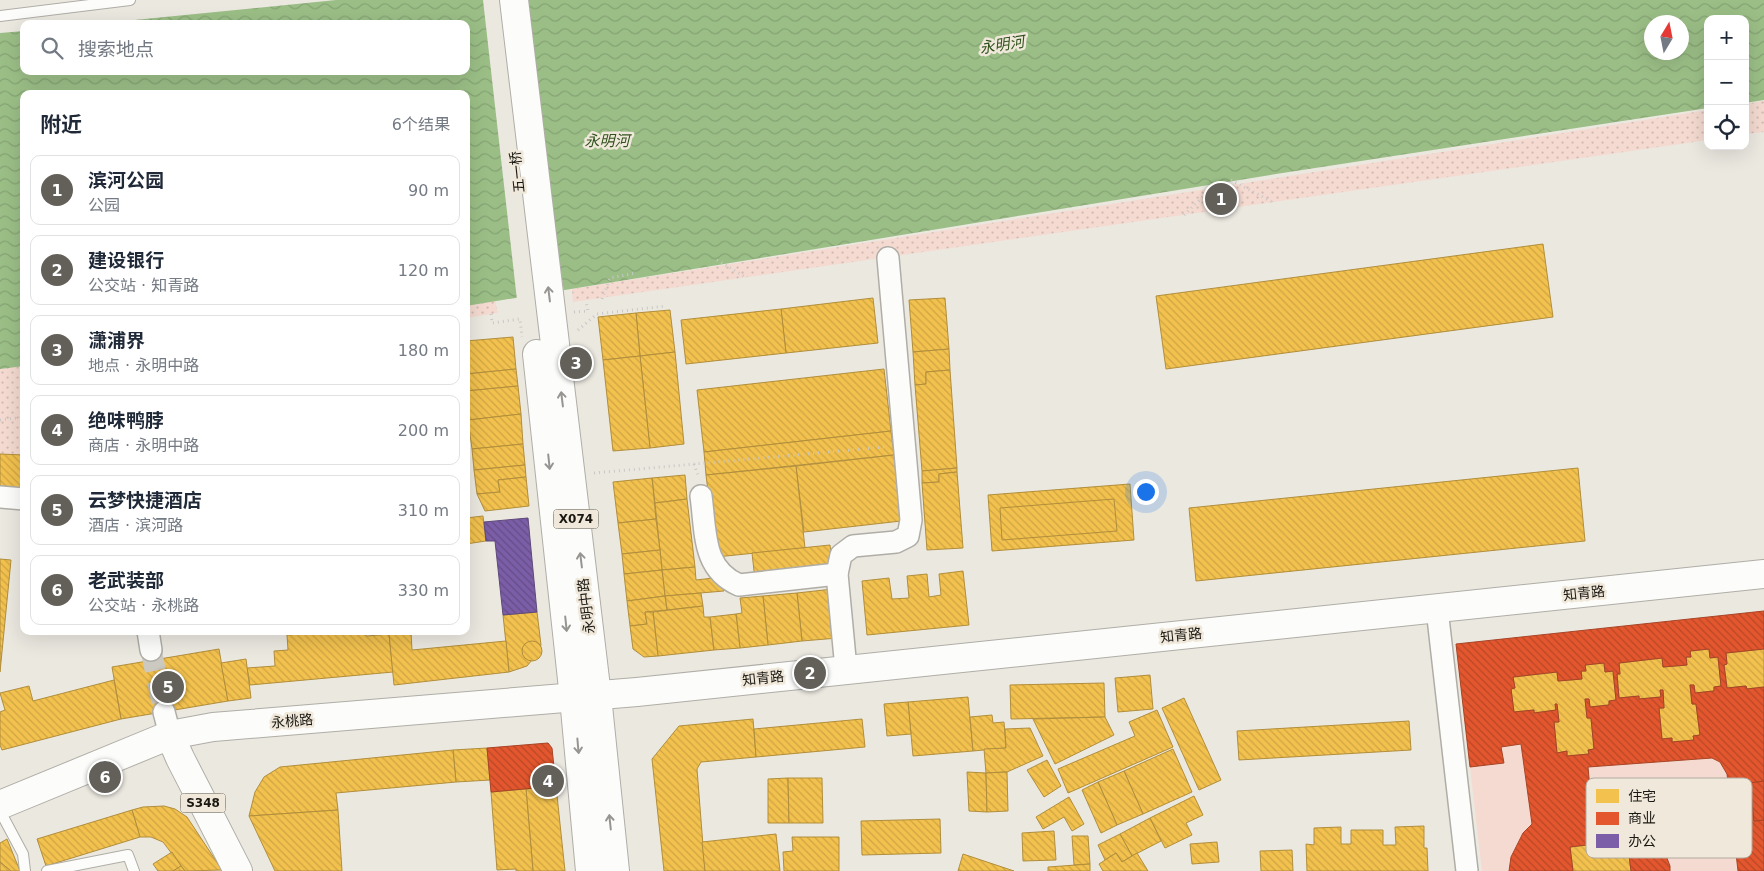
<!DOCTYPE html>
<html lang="zh">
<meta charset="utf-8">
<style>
body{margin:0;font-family:"DejaVu Sans","Noto Sans SC",sans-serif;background:#f6f6f7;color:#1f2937}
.controls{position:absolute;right:15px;top:15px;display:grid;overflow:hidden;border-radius:10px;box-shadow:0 5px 20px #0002}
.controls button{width:45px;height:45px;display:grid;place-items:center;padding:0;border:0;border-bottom:1px solid #e0e1e3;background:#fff;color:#1f2937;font:25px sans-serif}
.compass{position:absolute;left:1644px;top:15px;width:45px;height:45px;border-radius:50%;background:#fff;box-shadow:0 5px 20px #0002;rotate:10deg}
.you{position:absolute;left:1145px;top:491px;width:18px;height:18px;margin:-12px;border:4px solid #fff;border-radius:50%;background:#1a73e8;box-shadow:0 0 0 8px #1a73e833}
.badge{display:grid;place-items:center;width:32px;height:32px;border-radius:50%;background:#63605a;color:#fff;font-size:16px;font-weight:700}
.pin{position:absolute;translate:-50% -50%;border:2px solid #fff;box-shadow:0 1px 5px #0006}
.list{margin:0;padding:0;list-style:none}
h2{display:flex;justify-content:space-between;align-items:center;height:65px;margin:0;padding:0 20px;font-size:21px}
h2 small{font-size:16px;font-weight:400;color:#747a83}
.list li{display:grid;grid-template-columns:32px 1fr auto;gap:15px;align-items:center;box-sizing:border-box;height:70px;margin:0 10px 10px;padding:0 10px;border:1px solid #e0e1e3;border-radius:10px}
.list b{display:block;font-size:19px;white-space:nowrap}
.list p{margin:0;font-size:16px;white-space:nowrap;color:#747a83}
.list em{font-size:16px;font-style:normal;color:#747a83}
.icon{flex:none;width:28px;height:28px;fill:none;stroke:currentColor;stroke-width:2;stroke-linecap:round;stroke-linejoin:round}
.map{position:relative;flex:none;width:1764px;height:871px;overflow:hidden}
.search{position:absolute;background:#fff;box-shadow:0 5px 20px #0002;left:20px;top:20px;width:450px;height:55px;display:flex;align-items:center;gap:12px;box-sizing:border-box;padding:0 18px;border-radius:10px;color:#747a83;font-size:19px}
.panel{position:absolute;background:#fff;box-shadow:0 5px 20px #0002;left:20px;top:90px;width:450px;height:545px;border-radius:10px}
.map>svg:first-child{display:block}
.grass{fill:#f4dad0}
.park{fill:url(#park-dots)}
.water{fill:url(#water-waves);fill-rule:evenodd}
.pier{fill:#ebe8e0}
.homes{fill:url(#homes-back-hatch);stroke:#b18e3c}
.shops{fill:url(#shops-back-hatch);stroke:#a74426;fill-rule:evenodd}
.offices{fill:url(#offices-back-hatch);stroke:#5e497a}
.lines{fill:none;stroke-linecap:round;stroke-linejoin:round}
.minor-tunnel{stroke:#ccc9c1;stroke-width:21;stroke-dasharray:21 11;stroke-linecap:butt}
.service-casing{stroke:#afada6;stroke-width:12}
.minor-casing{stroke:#afada6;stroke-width:24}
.secondary-casing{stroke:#afada6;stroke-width:30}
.primary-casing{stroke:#afada6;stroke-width:30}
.path{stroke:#c9c8c6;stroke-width:3;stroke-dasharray:1 4;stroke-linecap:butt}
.service{stroke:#fcfcfa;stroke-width:10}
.minor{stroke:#fcfcfa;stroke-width:21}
.secondary{stroke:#fcfcfa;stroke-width:28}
.primary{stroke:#fcfcfa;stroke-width:28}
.oneway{stroke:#969592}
.labels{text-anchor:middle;stroke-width:5;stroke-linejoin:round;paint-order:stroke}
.shield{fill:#f0e9db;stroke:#5a564e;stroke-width:1}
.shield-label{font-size:12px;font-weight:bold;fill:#1a1712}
.street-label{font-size:14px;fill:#1a1712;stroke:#f0e9db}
.water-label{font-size:15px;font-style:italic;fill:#2f511c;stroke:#f0e9db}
.key{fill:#f0e9db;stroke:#b0aa9f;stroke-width:1}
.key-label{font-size:14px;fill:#1a1712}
</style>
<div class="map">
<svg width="1764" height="871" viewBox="0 0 1764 871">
<defs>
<pattern id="park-dots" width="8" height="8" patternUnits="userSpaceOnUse" patternTransform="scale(1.25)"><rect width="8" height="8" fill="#f4dad0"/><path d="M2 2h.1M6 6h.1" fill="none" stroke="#d1bab2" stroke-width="1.8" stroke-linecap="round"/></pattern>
<pattern id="water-waves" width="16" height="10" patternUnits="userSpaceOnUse" patternTransform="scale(1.25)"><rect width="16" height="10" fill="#9bbe86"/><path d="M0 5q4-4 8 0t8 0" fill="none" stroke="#85a373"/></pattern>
<pattern id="homes-back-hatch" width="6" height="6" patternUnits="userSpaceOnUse" patternTransform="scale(1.25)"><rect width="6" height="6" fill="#f2c14e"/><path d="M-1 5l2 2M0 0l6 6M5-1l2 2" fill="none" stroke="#cfa543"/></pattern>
<pattern id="shops-back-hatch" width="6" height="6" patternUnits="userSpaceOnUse" patternTransform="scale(1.25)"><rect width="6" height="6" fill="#e4572e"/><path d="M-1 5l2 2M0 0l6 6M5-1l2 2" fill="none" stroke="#b84726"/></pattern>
<pattern id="offices-back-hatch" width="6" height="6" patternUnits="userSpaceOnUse" patternTransform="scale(1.25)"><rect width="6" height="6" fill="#7b5ea7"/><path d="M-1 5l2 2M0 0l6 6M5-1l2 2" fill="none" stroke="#644d87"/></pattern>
</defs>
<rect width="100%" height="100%" fill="#ebe8e0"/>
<g class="grass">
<path d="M1521,744L1532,824C1519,837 1511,853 1509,871H1482L1470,767L1503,763L1501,747Z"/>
<polygon points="1712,758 1720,762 1727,774 1738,871 1670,871 1591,800 1588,767"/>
</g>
<g class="park">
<polygon points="1764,101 1764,132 1745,134 1745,104"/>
<polygon points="1708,110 1708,140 573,302 572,289"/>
<polygon points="495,301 498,313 466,318 466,306"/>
<polygon points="24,365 24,455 0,454 0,368"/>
</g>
<path class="water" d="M336,0H1764V100L1745,103V19H1708V108L1276,174L466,306V94H24V366L0,369V33L24,31V71H466V24H94ZM1652,22H1682V52H1652Z"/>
<polygon class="pier" points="483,0 524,0 564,293 517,300"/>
<g class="homes">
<polygon points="1543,244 1553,317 1166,369 1156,296"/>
<polygon points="873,298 878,343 786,353 781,309"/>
<polygon points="945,298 949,349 913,352 909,300"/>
<polygon points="781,309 786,353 686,364 681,320"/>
<polygon points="670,310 675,352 640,356 636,313"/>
<polygon points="636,313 640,356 603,360 598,317"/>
<polygon points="513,337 516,369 466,374 466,341"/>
<polygon points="949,349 950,370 926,372 926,384 915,385 913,352"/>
<polygon points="675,352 684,444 650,448 640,356"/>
<polygon points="640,356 650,448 613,451 603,360"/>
<polygon points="516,369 518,386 466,391 466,374"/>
<polygon points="884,369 891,431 704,452 697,390"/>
<polygon points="950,370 957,468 922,471 915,385 926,384 926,372"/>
<polygon points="518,386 521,414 468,420 466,391"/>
<polygon points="521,414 523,444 472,449 468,420"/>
<polygon points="891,431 894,455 706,475 704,452"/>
<polygon points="523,444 525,465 474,470 472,449"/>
<polygon points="0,454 24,455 24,489 0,488"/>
<polygon points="894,455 901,521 804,532 796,466"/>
<polygon points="525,465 526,477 498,480 500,492 477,494 474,470"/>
<polygon points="796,466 805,548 716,557 706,475"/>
<polygon points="957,468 957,472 939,474 939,482 922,483 922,471"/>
<polygon points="1578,468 1585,541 1196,581 1189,508"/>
<polygon points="957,472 963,548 927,550 922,483 939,482 939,474"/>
<polygon points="685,475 687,499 655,503 652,478"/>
<polygon points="526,477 529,506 485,511 477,494 500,492 498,480"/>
<polygon points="652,478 656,519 618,523 613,482"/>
<polygon points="1130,484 1134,540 992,551 988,495"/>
<polygon points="687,499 695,567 662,570 655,503"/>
<polygon points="1114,499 1117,531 1002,540 1000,508"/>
<polygon points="483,516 486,541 466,544 466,518"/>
<polygon points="656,519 660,550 622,554 618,523"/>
<polygon points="830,545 833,571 755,580 752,553"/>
<polygon points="660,550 662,570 624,574 622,554"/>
<polygon points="0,559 11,560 0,672"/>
<polygon points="695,567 696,580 722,577 724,591 665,596 662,570"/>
<polygon points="662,570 665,596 627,601 624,574"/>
<polygon points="963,571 969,625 867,635 862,581 889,578 892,599 909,598 907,576 927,574 929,597 941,595 939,574"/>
<polygon points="833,589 838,638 802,641 797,593"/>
<polygon points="701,593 703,606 667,610 665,596"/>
<polygon points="797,593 802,641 768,645 763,596"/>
<polygon points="665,596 667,610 645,612 647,624 630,626 627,601"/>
<polygon points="763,596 768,645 740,648 736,614 742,613 740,598"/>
<polygon points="703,606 704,617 710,617 714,650 658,656 653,612"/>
<polygon points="537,612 541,645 537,654 527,666 509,672 503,615"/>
<polygon points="645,612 653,612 658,656 644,657 633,649 630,626 647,624"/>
<polygon points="736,614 740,648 714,650 710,617"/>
<polygon points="302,631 357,631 367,636 389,634 393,672 250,685 247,668 275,666 274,651 288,650 287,635 303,634"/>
<polygon points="411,632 412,650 506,641 509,672 394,685 389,634"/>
<circle cx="532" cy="651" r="10"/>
<polygon points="219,649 228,701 121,719 112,667"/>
<polygon points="1709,649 1710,658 1718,657 1721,686 1714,687 1714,691 1695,693 1694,685 1690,685 1692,704 1696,704 1700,735 1693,736 1694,740 1672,742 1672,738 1662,739 1659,708 1664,708 1663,690 1660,690 1661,697 1639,699 1639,696 1619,698 1617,674 1620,674 1619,663 1662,658 1663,667 1687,665 1686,657 1691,657 1690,651"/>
<polygon points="1764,649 1764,687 1747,689 1746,686 1727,688 1724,665 1727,664 1726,653"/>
<polygon points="246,659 251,698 228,701 221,663"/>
<polygon points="1604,663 1605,672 1613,671 1616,700 1609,701 1609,705 1590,707 1589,699 1585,699 1587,718 1591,718 1594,749 1588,750 1589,754 1567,756 1567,751 1557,753 1554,722 1559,722 1557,704 1555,704 1556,710 1534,713 1534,710 1514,712 1511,689 1515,688 1513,677 1557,672 1558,681 1582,679 1581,671 1586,671 1585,665"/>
<polygon points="1150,675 1153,709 1118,712 1115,678"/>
<polygon points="114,680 121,719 2,750 0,745 0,712 5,710 0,693 29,686 33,701"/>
<polygon points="1104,683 1105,717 1011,719 1010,685"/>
<polygon points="968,697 973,751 913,756 908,702"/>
<polygon points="1184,698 1221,780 1199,790 1162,708"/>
<polygon points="908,702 911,734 887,736 884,704"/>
<polygon points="1157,710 1173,747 1068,793 1058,769 1135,736 1129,722"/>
<polygon points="992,715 993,723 1004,722 1006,748 973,751 970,717"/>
<polygon points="1105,717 1114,735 1055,764 1033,719"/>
<polygon points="753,719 756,757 701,762 697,769 705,871 664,871 652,759 679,726"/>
<polygon points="862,719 865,747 756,757 754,729"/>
<polygon points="1409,721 1411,750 1239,760 1237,731"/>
<polygon points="1030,728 1043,756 1007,772 986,773 984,749 1006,748 1005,729"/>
<polygon points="487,748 490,780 456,782 453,750"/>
<polygon points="1173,749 1192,792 1143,814 1124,771"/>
<polygon points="453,750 456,782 336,793 338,810 249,816 255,792 264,777 280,767"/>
<polygon points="1047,760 1061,786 1044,797 1027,770"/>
<polygon points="1124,771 1143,814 1117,825 1098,782"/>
<polygon points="967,772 986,773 987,812 969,811"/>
<polygon points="1007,772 1008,811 987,812 986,773"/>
<polygon points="788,778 789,823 768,823 768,779"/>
<polygon points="788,778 822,778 823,823 789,823"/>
<polygon points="1098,782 1117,825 1101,833 1082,790"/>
<polygon points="556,786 565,871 533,871 526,789"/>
<polygon points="526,789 533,871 516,871 516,869 497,870 491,792"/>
<polygon points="1194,796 1203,815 1186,823 1192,835 1165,848 1150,818"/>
<polygon points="1069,797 1084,824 1072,831 1064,817 1043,829 1036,817"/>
<polygon points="164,806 175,809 187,817 222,870 185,871 163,842 151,837 140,837 132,810 143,807"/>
<polygon points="132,810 140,837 46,866 37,839"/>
<polygon points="338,810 342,871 275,871 249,816"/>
<polygon points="1150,818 1161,841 1132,856 1120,834"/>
<polygon points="940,819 941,853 862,855 861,821"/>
<polygon points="1424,826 1424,848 1427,848 1428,871 1307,871 1306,844 1314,845 1314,828 1341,827 1341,844 1351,844 1351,830 1383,830 1383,845 1396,845 1395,827"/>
<polygon points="1054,831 1056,860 1023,861 1022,833"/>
<polygon points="776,834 780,871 705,871 702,842"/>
<polygon points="1120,834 1132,856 1122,862 1116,853 1105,860 1098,845"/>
<polygon points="1072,836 1088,836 1090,864 1074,865"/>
<polygon points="792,837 839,837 839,871 784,871 783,852 793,851"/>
<polygon points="7,839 20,871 11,871 0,862 0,843"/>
<polygon points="1627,840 1631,871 1573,871 1570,847"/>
<polygon points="1217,842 1219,862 1192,864 1190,844"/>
<polygon points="1292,850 1293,871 1261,871 1260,851"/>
<polygon points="172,852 181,866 173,871 158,871 153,864"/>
<polygon points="1116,853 1122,862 1137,853 1148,871 1103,871 1099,864"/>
<polygon points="963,854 1014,871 958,871"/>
<polygon points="0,862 11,871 0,871"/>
<polygon points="1090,864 1090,871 1048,871 1048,867"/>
<polygon points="181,866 185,871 173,871"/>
</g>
<g class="shops">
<path d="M1764,611V649L1726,653L1727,664L1724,665L1727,688L1746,686L1747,689L1764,687V781L1750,783L1754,821L1764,820V871H1738L1727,774L1720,762L1712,758L1588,767L1591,800L1618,805L1642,819L1660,840L1670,866V871H1631L1627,840L1570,847L1573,871H1509L1511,857L1523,833L1532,824L1521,744L1501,747L1504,763L1470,767L1456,644ZM1709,649L1710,658L1718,657L1721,686L1714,687V691L1695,693L1694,685H1690L1692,704H1696L1700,735L1693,736L1694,740L1672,742V738L1662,739L1659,708H1664L1663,690H1660L1661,697L1639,699V696L1619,698L1617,674H1620L1619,663L1662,658L1663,667L1687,665L1686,657H1691L1690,651ZM1604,663L1605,672L1613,671L1616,700L1609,701V705L1590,707L1589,699H1585L1587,718H1591L1594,749L1588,750L1589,754L1567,756V751L1557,753L1554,722H1559L1557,704H1555L1556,710L1534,713V710L1514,712L1511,689L1515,688L1513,677L1557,672L1558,681L1582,679L1581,671H1586L1585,665Z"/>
<polygon points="548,743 552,748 556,786 491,792 487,748"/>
<polygon points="1764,781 1764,820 1754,821 1750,783"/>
</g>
<polygon class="offices" points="528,518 537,612 503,615 495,541 486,541 484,522"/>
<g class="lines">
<polyline class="minor-tunnel" points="151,650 164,712"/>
<g class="service-casing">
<g id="service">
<polyline points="0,16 130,0"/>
<polyline points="0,811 23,854 25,871"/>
<polyline points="47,871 128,855 134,871"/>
</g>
</g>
<g class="minor-casing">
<g id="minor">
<path d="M701,496C706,532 702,569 739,585L837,574"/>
<polyline points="0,497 24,499"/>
<polyline points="1437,609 1467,871"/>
<polyline points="148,631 151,650"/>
<polyline points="846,669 837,574 841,555 853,546 896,542 908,536 911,520 888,258"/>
<polyline points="164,712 170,735"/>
</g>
</g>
<g class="secondary-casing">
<polyline id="secondary" points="170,735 213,727 637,692 1764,574"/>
</g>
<g class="primary-casing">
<g id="primary">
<polyline points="514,0 597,696 615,871"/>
<polyline points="537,354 574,698 590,871"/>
<polyline points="0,805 170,735 180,758 238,871"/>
</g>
</g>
<g class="path">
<polyline points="1231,180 1272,202"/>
<polyline points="1184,215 1218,182"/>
<polyline points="717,260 747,278"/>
<polyline points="602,299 610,278 636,273"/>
<polyline points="574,312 588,311 586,301"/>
<polyline points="491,314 492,323 520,319 522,337"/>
<polyline points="578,330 597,314 666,306"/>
<polyline points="0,420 24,417"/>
<polyline points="694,464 698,475"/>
<polyline points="594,473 884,447"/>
<polyline points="394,631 398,631"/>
</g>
<use href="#service" class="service"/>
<use href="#minor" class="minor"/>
<use href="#secondary" class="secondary"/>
<use href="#primary" class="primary"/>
</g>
<defs><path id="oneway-shaft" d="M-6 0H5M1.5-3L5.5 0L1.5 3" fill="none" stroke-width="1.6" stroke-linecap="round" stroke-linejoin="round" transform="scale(1.25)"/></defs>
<g class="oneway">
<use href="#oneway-shaft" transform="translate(549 294) rotate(-97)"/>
<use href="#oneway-shaft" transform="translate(562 399) rotate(-97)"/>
<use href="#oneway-shaft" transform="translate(549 462) rotate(84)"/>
<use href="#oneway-shaft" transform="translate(581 560) rotate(-97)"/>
<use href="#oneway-shaft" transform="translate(566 624) rotate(84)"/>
<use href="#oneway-shaft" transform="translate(578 746) rotate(85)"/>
<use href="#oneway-shaft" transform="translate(610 822) rotate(-96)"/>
</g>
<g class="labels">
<g class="shield">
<rect x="553.5" y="509.5" width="45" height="19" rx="4"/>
<rect x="180.5" y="793.5" width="45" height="19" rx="4"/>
</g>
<g class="shield-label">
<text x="576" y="523">X074</text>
<text x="203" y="807">S348</text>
</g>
<g class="street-label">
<text transform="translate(517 172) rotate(-96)" y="5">五一桥</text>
<text transform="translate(1584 593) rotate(-6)" y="5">知青路</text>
<text transform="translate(586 606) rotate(-97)" y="5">永明中路</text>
<text transform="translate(1181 635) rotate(-6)" y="5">知青路</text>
<text transform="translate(763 678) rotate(-6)" y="5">知青路</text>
<text transform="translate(292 721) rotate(-5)" y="5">永桃路</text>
</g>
<g class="water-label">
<text transform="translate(1002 45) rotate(-9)" y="5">永明河</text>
<text x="607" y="146">永明河</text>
</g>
</g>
<rect x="1586" y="778" width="166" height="80" rx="8" class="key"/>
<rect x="1596" y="789" width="23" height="14" fill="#f2c14e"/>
<rect x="1596" y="812" width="23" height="13" fill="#e4572e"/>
<rect x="1596" y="834" width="23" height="14" fill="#7b5ea7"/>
<g class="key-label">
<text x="1628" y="801">住宅</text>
<text x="1628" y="823">商业</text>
<text x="1628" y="846">办公</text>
</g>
</svg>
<div class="controls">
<button>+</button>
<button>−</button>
<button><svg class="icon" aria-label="locate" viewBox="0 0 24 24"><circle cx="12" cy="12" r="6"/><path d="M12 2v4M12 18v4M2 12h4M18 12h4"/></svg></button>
</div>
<svg class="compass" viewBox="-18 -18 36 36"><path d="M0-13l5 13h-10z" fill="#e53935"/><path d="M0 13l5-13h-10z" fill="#747a83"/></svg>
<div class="you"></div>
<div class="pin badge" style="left:1221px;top:199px">1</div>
<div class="pin badge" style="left:810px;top:673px">2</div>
<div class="pin badge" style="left:576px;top:363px">3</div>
<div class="pin badge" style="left:548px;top:781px">4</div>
<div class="pin badge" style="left:168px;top:687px">5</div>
<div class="pin badge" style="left:105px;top:777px">6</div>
<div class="search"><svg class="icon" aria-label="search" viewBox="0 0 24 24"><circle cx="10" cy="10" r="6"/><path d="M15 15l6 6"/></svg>搜索地点</div>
<section class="panel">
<h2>附近<small>6个结果</small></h2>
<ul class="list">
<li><span class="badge">1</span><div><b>滨河公园</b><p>公园</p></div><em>90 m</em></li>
<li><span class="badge">2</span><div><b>建设银行</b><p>公交站 · 知青路</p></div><em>120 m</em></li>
<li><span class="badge">3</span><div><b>潇浦界</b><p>地点 · 永明中路</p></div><em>180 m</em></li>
<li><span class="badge">4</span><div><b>绝味鸭脖</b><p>商店 · 永明中路</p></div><em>200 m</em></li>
<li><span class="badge">5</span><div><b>云梦快捷酒店</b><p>酒店 · 滨河路</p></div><em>310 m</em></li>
<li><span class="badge">6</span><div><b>老武装部</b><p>公交站 · 永桃路</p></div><em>330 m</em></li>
</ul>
</section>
</div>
